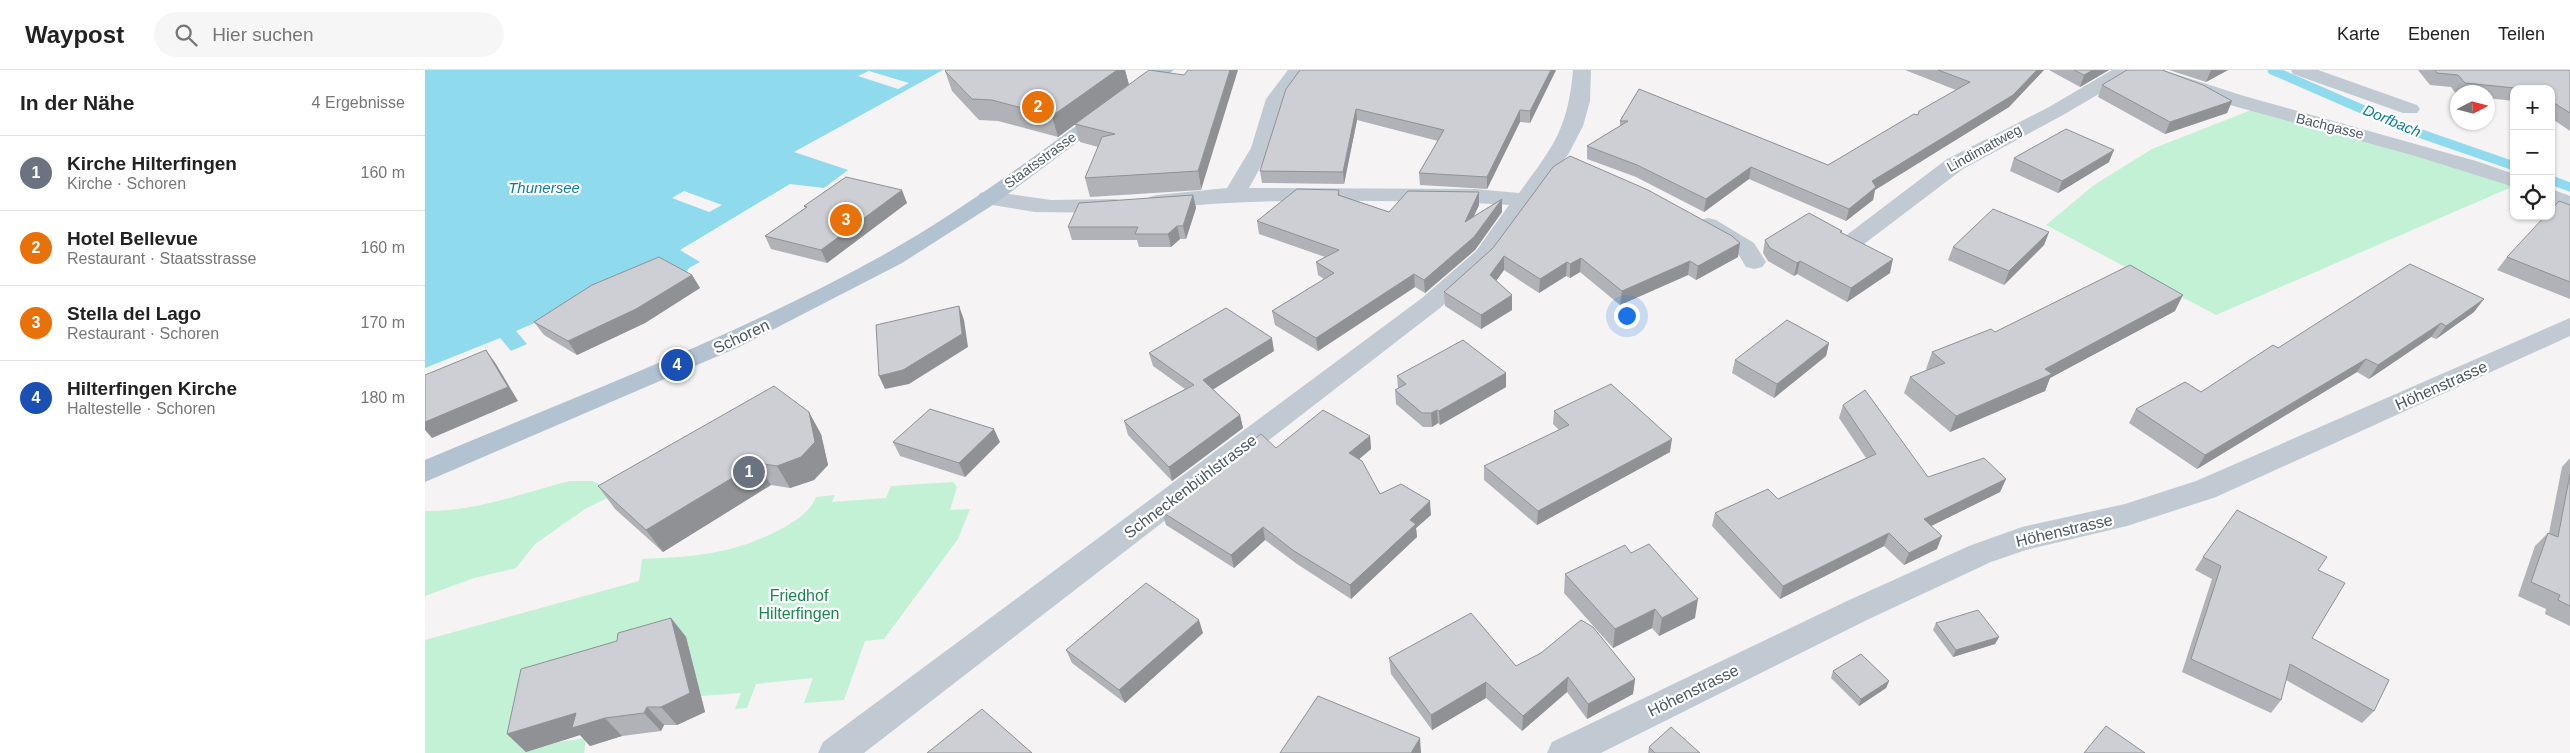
<!DOCTYPE html>
<html lang="de">
<meta charset="utf-8">
<style>
body{margin:0;font-family:Helvetica,sans-serif;background:#f6f6f6;color:#222}
.controls{position:absolute;right:15px;top:15px;display:grid;overflow:hidden;border-radius:10px;box-shadow:0 1px 4px #0004}
.controls button{width:45px;height:45px;display:grid;place-items:center;padding:0;border:0;border-bottom:1px solid #e0e0e0;background:#fff;color:#222;font:25px sans-serif}
.compass{position:absolute;left:2025px;top:15px;width:45px;height:45px;border-radius:50%;background:#fff;box-shadow:0 1px 4px #0004;rotate:84deg}
.you{position:absolute;left:1201px;top:245px;width:18px;height:18px;margin:-12px;border:4px solid #fff;border-radius:50%;background:#1a73e8;box-shadow:0 0 0 8px #1a73e833}
.badge{display:grid;place-items:center;width:32px;height:32px;border-radius:50%;background:#d93025;color:#fff;font-size:16px;font-weight:700}
.pin{position:absolute;translate:-50% -50%;border:2px solid #fff;box-shadow:0 1px 5px #0006}
.list{margin:0;padding:0;list-style:none}
h2{display:flex;justify-content:space-between;align-items:center;height:65px;margin:0;padding:0 20px;font-size:21px}
h2 small{font-size:16px;font-weight:400;color:#767676}
.list li{display:grid;grid-template-columns:32px 1fr auto;gap:15px;align-items:center;box-sizing:border-box;height:75px;padding:0 20px;border-top:1px solid #e0e0e0}
.list b{display:block;font-size:19px;white-space:nowrap}
.list p{margin:0;font-size:16px;white-space:nowrap;color:#767676}
.list em{font-size:16px;font-style:normal;color:#767676}
.icon{flex:none;width:28px;height:28px;fill:none;stroke:currentColor;stroke-width:2;stroke-linecap:round;stroke-linejoin:round}
.map{position:relative;flex:none;width:2145px;height:683px;overflow:hidden}
header{display:flex;align-items:center;gap:30px;box-sizing:border-box;height:70px;padding:0 25px;background:#fff;border-bottom:1px solid #e0e0e0}
header strong{font-size:24px}
nav{display:flex;gap:28px;margin-inline-start:auto;font-size:18px}
.search{width:350px;height:45px;background:#f6f6f6;display:flex;align-items:center;gap:12px;box-sizing:border-box;padding:0 18px;border-radius:28px;color:#767676;font-size:19px}
main{display:flex}
aside{flex:1;background:#fff}
.map>svg:first-child{display:block}
.green{fill:#c3f1d5}
.water{fill:#90daee}
.pier{fill:#f5f3f3}
.lines{fill:none;stroke-linecap:round;stroke-linejoin:round}
.stream{stroke:#90daee;stroke-width:9}
.minor{fill:#c1cad2;fill-rule:evenodd}
.major{fill:#b3c2d1;fill-rule:evenodd}
.wall{fill:#b0b2b7}
.shaded-wall{fill:#909195}
.building{fill:#cdcfd5;stroke:#909195}
.labels{text-anchor:middle;stroke-width:4.5;stroke-linejoin:round;paint-order:stroke}
.far-street-label{font-size:14px;fill:#4a5661;stroke:#fff}
.far-water-label{font-size:15px;font-style:italic;fill:#0c7c9b;stroke:#fff}
.street-label{font-size:16px;fill:#4a5661;stroke:#fff}
.park-label{font-size:16px;fill:#17864f;stroke:#fff}
</style>
<header>
<strong>Waypost</strong>
<div class="search"><svg class="icon" aria-label="search" viewBox="0 0 24 24"><circle cx="10" cy="10" r="6"/><path d="M15 15l6 6"/></svg>Hier suchen</div>
<nav><a>Karte</a><a>Ebenen</a><a>Teilen</a></nav>
</header>
<main>
<aside>
<h2>In der Nähe<small>4 Ergebnisse</small></h2>
<ul class="list">
<li><span class="badge" style="background:#6b7280">1</span><div><b>Kirche Hilterfingen</b><p>Kirche · Schoren</p></div><em>160 m</em></li>
<li><span class="badge" style="background:#e8710a">2</span><div><b>Hotel Bellevue</b><p>Restaurant · Staatsstrasse</p></div><em>160 m</em></li>
<li><span class="badge" style="background:#e8710a">3</span><div><b>Stella del Lago</b><p>Restaurant · Schoren</p></div><em>170 m</em></li>
<li><span class="badge" style="background:#1a4fb4">4</span><div><b>Hilterfingen Kirche</b><p>Haltestelle · Schoren</p></div><em>180 m</em></li>
</ul>
</aside>
<div class="map">
<svg width="2145" height="683" viewBox="0 0 2145 683">
<rect width="100%" height="100%" fill="#f5f3f3"/>
<g class="green">
<polygon points="1834,37 2089,116 1791,245 1621,155 1669,115 1727,79"/>
<path d="M145,411H168L180,417L182,428L160,439L110,474L91,498L49,508L0,526V441C50,442 97,423 145,411Z"/>
<path d="M528,412L532,417L525,440L545,439L533,469L459,569L440,571L419,630L379,633L388,608L331,614L322,638L310,639L316,623L276,626L260,567L102,681L134,672L161,668L159,683H0V570L214,511L217,489C270,487 310,484 358,458C372,450 385,442 391,427L410,425L407,432L461,428L466,416Z"/>
</g>
<polygon class="water" points="0,0 518,0 369,82 423,100 399,118 365,114 255,180 275,192 264,198 261,203 156,233 91,261 102,274 86,281 75,268 0,298"/>
<g class="pier">
<polygon points="444,1 484,13 473,19 433,6"/>
<polygon points="259,121 297,135 284,142 247,128"/>
</g>
<g class="lines">
<g class="stream">
<polyline points="1847,0 1985,60 2089,96"/>
<polyline points="2126,110 2145,117"/>
</g>
<g class="minor">
<path d="M863,0H882L861,30L846,78L824,118L1050,119L1094,123C1128,77 1143,59 1148,0H1166L1165,31L1158,56L1144,83L1067,191L1015,238L439,683H393L398,672L997,228L1051,181L1084,135C1042,132 999,132 955,131C880,130 807,130 732,139L724,137L721,132L724,127L732,125L802,118L826,78L841,29Z"/>
<polygon points="1687,0 1710,0 1708,4 1638,45 1538,99 1435,177 1427,179 1419,177 1415,172 1419,167 1522,89 1624,37"/>
<polygon points="1711,0 1738,0 1819,26 2051,91 2089,104 2089,117 1990,86 1805,35 1713,4"/>
<polygon points="1866,0 1893,0 1992,35 1995,39 1992,43 1978,43 1868,4"/>
<polygon points="2126,119 2145,126 2145,141 2126,134"/>
<polygon points="563,121 626,130 690,129 698,131 701,136 698,141 690,143 610,142 555,133 552,128 555,123"/>
<polygon points="1283,148 1291,150 1329,173 1341,192 1337,197 1329,199 1321,197 1312,182 1275,160 1272,155 1275,150"/>
<polygon points="2145,248 2145,266 1791,427 1702,456 1601,480 1566,492 1444,549 1176,683 1122,683 1127,672 1422,531 1544,476 1597,457 1700,434 1771,411"/>
</g>
<path class="major" d="M728,0H749L571,133L477,193L314,277L0,412V390C154,325 313,266 460,184C554,131 640,63 728,0Z"/>
</g>
<g class="wall">
<polygon points="521,0 700,0 704,15 759,5 776,120 665,127 660,108 673,77 655,72 650,54 633,67 573,51 554,50 527,21 520,1"/>
<polygon points="875,0 1131,0 1105,53 1095,52 1062,119 995,115 994,103 1013,71 932,50 919,114 837,113 835,101"/>
<polygon points="1480,0 1619,0 1584,37 1450,120 1448,130 1421,151 1324,109 1279,142 1211,107 1162,89 1162,76 1195,56 1195,51 1214,19 1403,95 1493,45 1531,20"/>
<polygon points="1624,0 1684,0 1655,17"/>
<polygon points="1744,0 1803,0 1781,12"/>
<polygon points="1993,0 2145,0 2145,61 2126,48 2126,19 2089,19 2089,31 2062,28 2062,22 2032,22 2032,25 2026,17 2005,15"/>
<polygon points="1677,15 1807,31 1802,43 1740,64 1673,27"/>
<polygon points="1589,88 1684,92 1633,123 1585,101"/>
<polygon points="914,120 915,125 964,142 1054,122 1054,135 1049,146 1077,129 1077,142 1050,180 1000,223 990,217 893,281 850,255 847,241 899,209 893,205 891,192 900,187 834,164 832,151"/>
<polygon points="768,125 771,138 761,169 755,169 746,177 714,177 712,170 647,170 643,157"/>
<polygon points="482,133 402,193 346,179 340,166 380,138 379,136"/>
<polygon points="2145,135 2145,229 2072,200 2082,187"/>
<polygon points="1417,161 1417,163 1465,203 1422,232 1372,204 1369,206 1343,191 1338,183 1340,170"/>
<polygon points="1624,162 1619,175 1579,215 1523,190 1528,177"/>
<polygon points="1068,178 1313,187 1271,210 1263,205 1195,235 1155,202 1145,208 1141,206 1114,223 1079,200 1071,211 1087,225 1087,240 1056,259 1020,236 1019,222"/>
<polygon points="267,205 275,218 220,253 152,285 119,265 109,252"/>
<polygon points="1750,241 1625,308 1620,321 1525,362 1479,323 1485,307 1502,300 1501,299 1507,282 1570,262"/>
<polygon points="2049,242 2011,269 2006,267 1944,309 1932,302 1772,399 1704,353 1711,339 1776,322"/>
<polygon points="1404,273 1401,286 1349,328 1307,303 1310,290"/>
<polygon points="849,281 788,319 815,345 818,358 747,411 703,365 699,351 760,319 728,296 724,283"/>
<polygon points="1081,303 1081,317 1015,355 1013,353 1007,357 998,357 971,334 970,320 973,318 972,306"/>
<polygon points="1418,335 1503,407 1581,409 1575,422 1506,456 1512,479 1479,495 1459,476 1355,529 1287,456 1290,443 1353,429 1441,388 1414,348"/>
<polygon points="1129,341 1245,382 1112,455 1059,410 1059,396 1134,360 1128,354"/>
<polygon points="396,364 403,395 389,410 365,418 346,415 238,482 190,439 173,416"/>
<polygon points="945,366 946,379 934,389 955,424 1006,445 991,458 992,467 926,529 872,494 840,470 809,498 741,455 737,442 851,378"/>
<polygon points="468,372 575,372 540,407 475,386"/>
<polygon points="2145,388 2145,556 2120,544 2121,539 2093,526 2110,476 2123,463 2124,463 2137,397"/>
<polygon points="1206,483 1270,548 1234,566 1227,558 1188,578 1139,523 1140,504"/>
<polygon points="1778,487 1893,500 1887,568 1949,641 1937,653 1861,610 1856,630 1846,643 1757,602 1787,509 1770,500"/>
<polygon points="246,548 261,567 280,642 252,655 239,655 236,661 197,666 165,676 155,665 101,682 82,664 192,571"/>
<polygon points="1511,553 1574,567 1570,574 1528,587 1508,560"/>
<polygon points="778,563 700,633 647,593 641,580"/>
<polygon points="964,588 1210,609 1208,624 1162,649 1142,622 1097,661 1061,628 1007,660 966,604"/>
<polygon points="1408,601 1464,611 1461,618 1434,636 1406,608"/>
<polygon points="1224,677 1275,683 1223,683"/>
</g>
<g class="shaded-wall">
<polygon points="692,0 700,0 704,15 633,67 627,46"/>
<polygon points="805,0 813,0 776,120 773,101"/>
<polygon points="1126,0 1131,0 1105,53 1105,41"/>
<polygon points="1612,0 1619,0 1584,37 1450,120 1448,130 1421,151 1424,139 1447,111"/>
<polygon points="1668,0 1684,0 1655,17 1659,5"/>
<polygon points="1786,0 1803,0 1781,12"/>
<polygon points="1807,31 1802,43 1740,64 1745,52"/>
<polygon points="931,39 932,50 919,114 918,102"/>
<polygon points="1095,40 1095,52 1062,119 1062,107"/>
<polygon points="1689,80 1684,92 1633,123 1637,111"/>
<polygon points="1326,97 1324,109 1279,142 1281,129"/>
<polygon points="477,120 482,133 402,193 396,180"/>
<polygon points="1054,122 1054,135 1040,165 1040,152"/>
<polygon points="768,125 771,138 761,169 758,156"/>
<polygon points="1077,129 1077,142 1050,180 1000,223 999,210"/>
<polygon points="752,156 755,169 746,177 743,164"/>
<polygon points="1624,162 1619,175 1579,215 1584,201"/>
<polygon points="1315,173 1313,187 1271,210 1273,196"/>
<polygon points="1079,186 1079,200 1065,219 1065,205"/>
<polygon points="1156,188 1155,202 1145,208 1145,194"/>
<polygon points="1468,189 1465,203 1422,232 1426,218"/>
<polygon points="1265,191 1263,205 1195,235 1197,221"/>
<polygon points="1375,191 1372,204 1369,206 1372,193"/>
<polygon points="1142,192 1141,206 1114,223 1115,209"/>
<polygon points="989,204 990,217 893,281 891,268"/>
<polygon points="267,205 275,218 220,253 152,285 143,271"/>
<polygon points="1087,225 1087,240 1056,259 1056,245"/>
<polygon points="1758,225 1750,241 1625,308 1620,321 1525,362 1531,346"/>
<polygon points="2059,229 2049,242 2011,269 2021,256"/>
<polygon points="534,236 539,250 543,277 484,314 460,319 454,306"/>
<polygon points="2016,253 2006,267 1944,309 1953,295"/>
<polygon points="847,268 849,281 781,324 778,310"/>
<polygon points="1404,273 1401,286 1349,328 1352,314"/>
<polygon points="61,280 71,294 93,331 7,368 0,360 0,352"/>
<polygon points="1941,289 1932,302 1772,399 1780,385"/>
<polygon points="1081,303 1081,317 1015,355 1014,341"/>
<polygon points="1012,340 1013,353 1007,357 1006,343"/>
<polygon points="384,342 396,364 403,395 389,410 365,418 352,396"/>
<polygon points="815,345 818,358 747,411 744,397"/>
<polygon points="569,359 575,372 540,407 534,393"/>
<polygon points="945,366 946,379 926,396 924,383"/>
<polygon points="1247,369 1245,382 1112,455 1113,441"/>
<polygon points="332,393 346,415 238,482 221,460"/>
<polygon points="1581,409 1575,422 1494,462 1499,449"/>
<polygon points="1005,431 1006,445 991,458 992,467 926,529 925,515 985,450"/>
<polygon points="838,457 840,470 809,498 806,485"/>
<polygon points="1464,463 1459,476 1355,529 1358,516"/>
<polygon points="1517,466 1512,479 1479,495 1484,483"/>
<polygon points="1273,529 1270,548 1234,566 1237,548"/>
<polygon points="1230,539 1227,558 1188,578 1190,559"/>
<polygon points="246,548 261,567 280,642 252,655 236,637"/>
<polygon points="774,550 778,563 700,633 694,620"/>
<polygon points="1574,567 1570,574 1528,587 1531,580"/>
<polygon points="1143,607 1142,622 1097,661 1098,646"/>
<polygon points="1210,609 1208,624 1162,649 1163,634"/>
<polygon points="1464,611 1461,618 1434,636 1436,629"/>
<polygon points="1061,612 1061,628 1007,660 1006,645"/>
<polygon points="222,637 239,655 236,661 219,643"/>
<polygon points="151,643 180,648 197,666 165,676 155,665 101,682 82,664"/>
<polygon points="995,668 996,683 986,683"/>
</g>
<g class="building">
<polygon points="521,0 692,0 627,46 567,30 547,29 520,1"/>
<polygon points="724,0 759,5 763,0 805,0 773,101 660,108 677,67 690,64 650,54"/>
<polygon points="875,0 1126,0 1105,41 1095,40 1062,107 994,103 1019,60 931,39 918,102 835,101 861,19"/>
<polygon points="1513,0 1612,0 1588,25 1447,111 1451,117 1424,139 1326,97 1281,129 1212,95 1162,76 1203,51 1195,51 1214,19 1403,95 1489,44 1493,45 1494,41 1545,12"/>
<polygon points="1649,0 1668,0 1659,5"/>
<polygon points="1702,0 1737,0 1778,15 1807,31 1745,52 1677,15"/>
<polygon points="2010,0 2145,0 2145,43 2126,31 2126,19 2100,19 2040,13 2033,5 2012,3"/>
<polygon points="1641,59 1689,80 1637,111 1589,88"/>
<polygon points="1145,86 1223,120 1307,166 1315,173 1273,196 1265,191 1197,221 1156,188 1145,194 1142,192 1115,209 1079,186 1065,205 1087,225 1056,245 1019,222 1068,178 1128,97"/>
<polygon points="421,107 477,120 396,180 340,166 382,137 379,136"/>
<polygon points="872,119 914,120 913,125 964,142 983,121 1054,122 1040,152 1077,129 1049,167 999,210 989,204 891,268 847,241 909,203 891,192 914,180 832,151"/>
<polygon points="768,125 758,156 752,156 743,164 710,164 713,157 643,157 654,133"/>
<polygon points="2134,131 2145,135 2145,212 2082,187 2120,146 2126,146 2126,140"/>
<polygon points="1568,139 1624,162 1584,201 1528,177"/>
<polygon points="1384,143 1417,161 1415,162 1468,189 1426,218 1375,191 1372,193 1345,178 1340,170"/>
<polygon points="234,187 267,205 211,239 143,271 109,252 167,215"/>
<polygon points="1985,194 2059,229 2021,256 2016,253 1953,295 1941,289 1780,385 1711,339 1760,312 1776,322 1848,275 1853,278"/>
<polygon points="1705,195 1758,225 1620,299 1627,304 1531,346 1485,307 1520,293 1507,282 1566,259 1570,262"/>
<polygon points="534,236 537,264 478,300 454,306 451,255"/>
<polygon points="801,238 847,268 778,310 815,345 744,397 699,351 769,315 724,283"/>
<polygon points="1362,250 1404,273 1352,314 1310,290"/>
<polygon points="1038,270 1081,303 1014,341 1012,340 1006,343 997,343 970,320 981,314 972,306"/>
<polygon points="61,280 83,317 0,352 0,305"/>
<polygon points="1186,314 1247,369 1113,441 1059,396 1144,355 1129,341"/>
<polygon points="349,316 384,342 390,372 376,387 352,396 332,393 221,460 173,416"/>
<polygon points="1440,320 1503,407 1559,388 1581,409 1499,449 1517,466 1484,483 1464,463 1358,516 1290,443 1343,419 1353,429 1451,384 1418,335"/>
<polygon points="505,339 569,359 534,393 468,372"/>
<polygon points="898,340 945,366 924,383 937,391 955,424 976,414 1005,431 985,450 991,454 925,515 869,481 838,457 806,485 737,442 836,364 851,378"/>
<polygon points="2145,404 2145,536 2133,530 2135,525 2106,512 2123,463 2133,467"/>
<polygon points="1812,440 1902,487 1893,500 1920,513 1887,568 1964,610 1949,641 1865,594 1856,630 1766,589 1796,496 1778,487"/>
<polygon points="1224,474 1273,529 1237,548 1230,539 1190,559 1140,504 1200,475 1206,483"/>
<polygon points="721,513 774,550 694,620 641,580"/>
<polygon points="1553,540 1574,567 1531,580 1511,553"/>
<polygon points="1046,543 1091,596 1116,583 1156,550 1168,557 1210,609 1163,634 1143,607 1098,646 1061,612 1006,645 964,588"/>
<polygon points="246,548 265,623 236,637 222,637 219,643 180,648 147,658 151,643 82,664 96,599 192,571 193,563"/>
<polygon points="1436,584 1464,611 1436,629 1408,601"/>
<polygon points="893,626 995,668 986,683 855,683"/>
<polygon points="557,639 607,683 502,683"/>
<polygon points="1681,656 1720,683 1659,683"/>
<polygon points="1246,657 1275,683 1230,683 1224,677"/>
</g>
<g class="labels">
<g class="far-street-label">
<text transform="translate(1905 56) rotate(14)" y="5">Bachgasse</text>
<text transform="translate(1559 78) rotate(-29)" y="5">Lindimattweg</text>
<text transform="translate(615 90) rotate(-36)" y="5">Staatsstrasse</text>
</g>
<g class="far-water-label">
<text transform="translate(1967 51) rotate(23)" y="5">Dorfbach</text>
<text x="119" y="123">Thunersee</text>
</g>
<g class="street-label">
<text transform="translate(316 266) rotate(-25)" y="6">Schoren</text>
<text transform="translate(2016 315) rotate(-24)" y="6">Höhenstrasse</text>
<text transform="translate(765 416) rotate(-37)" y="6">Schneckenbühlstrasse</text>
<text transform="translate(1639 460) rotate(-13)" y="6">Höhenstrasse</text>
<text transform="translate(1268 620) rotate(-26)" y="6">Höhenstrasse</text>
</g>
<g class="park-label">
<text x="374" y="531">Friedhof<tspan x="374" dy="18">Hilterfingen</tspan></text>
</g>
</g>
</svg>
<div class="controls">
<button>+</button>
<button>−</button>
<button><svg class="icon" aria-label="locate" viewBox="0 0 24 24"><circle cx="12" cy="12" r="6"/><path d="M12 2v4M12 18v4M2 12h4M18 12h4"/></svg></button>
</div>
<svg class="compass" viewBox="-18 -18 36 36"><path d="M0-13l5 13h-10z" fill="#e53935"/><path d="M0 13l5-13h-10z" fill="#767676"/></svg>
<div class="you"></div>
<div class="pin badge" style="left:324px;top:402px;background:#6b7280">1</div>
<div class="pin badge" style="left:613px;top:37px;background:#e8710a">2</div>
<div class="pin badge" style="left:421px;top:150px;background:#e8710a">3</div>
<div class="pin badge" style="left:252px;top:295px;background:#1a4fb4">4</div>
</div>
</main>
